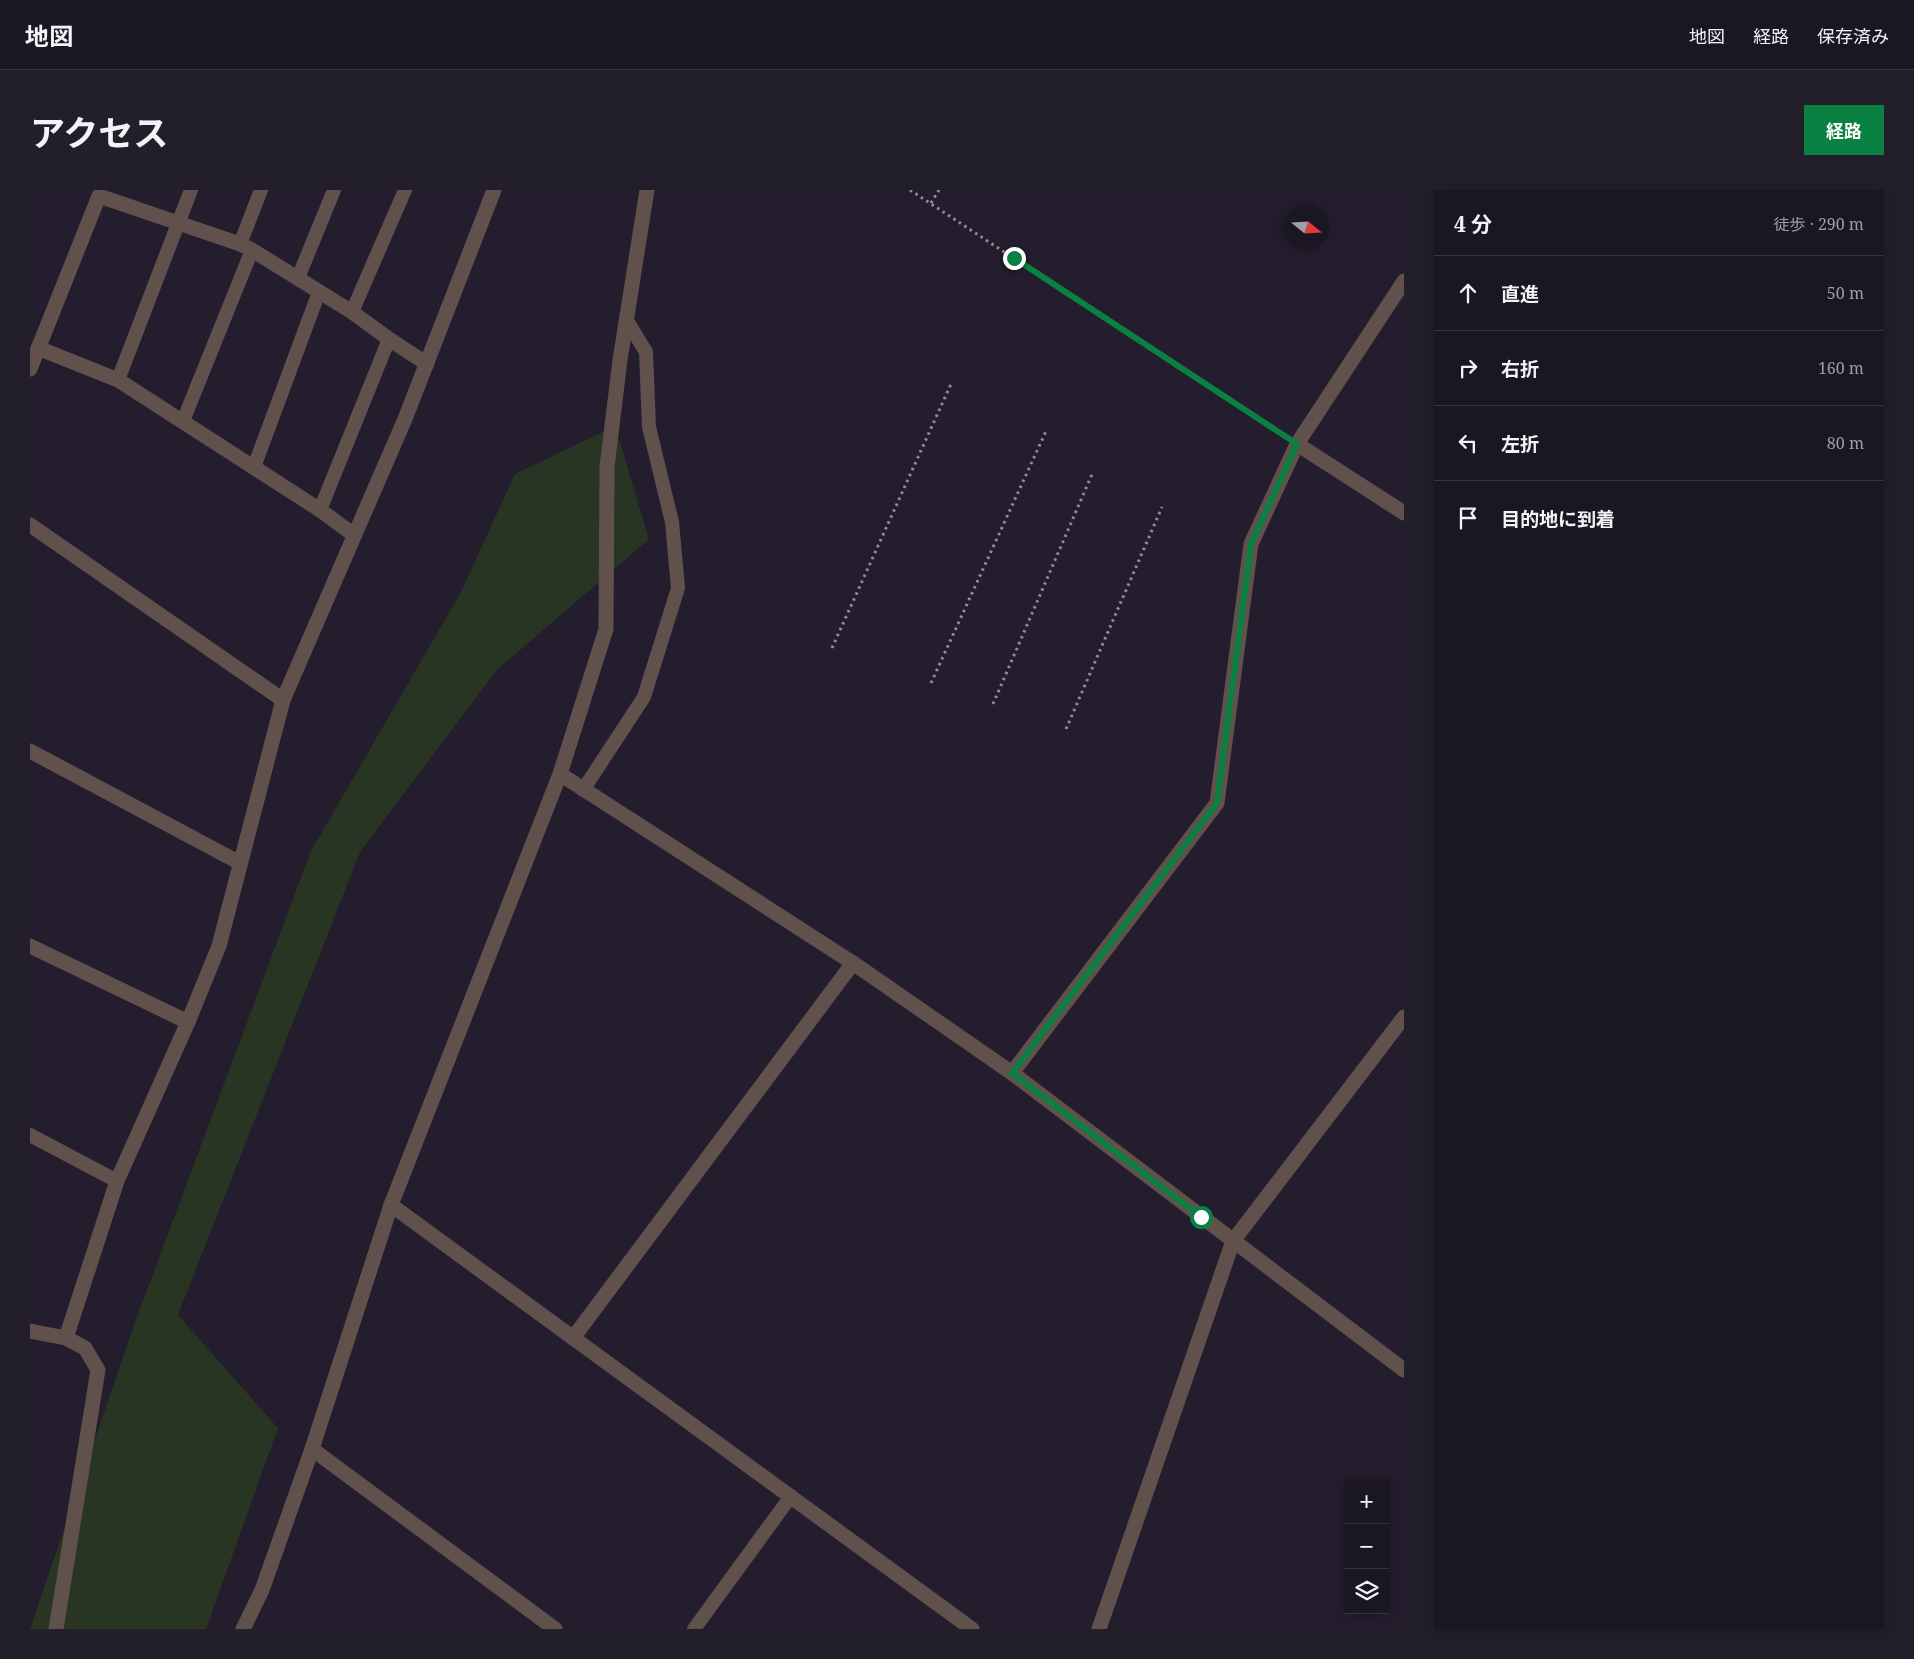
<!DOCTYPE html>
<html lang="ja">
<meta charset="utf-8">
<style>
body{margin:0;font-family:"Noto Serif","Noto Sans JP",serif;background:#231f2a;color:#f1f3f6}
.controls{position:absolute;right:15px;bottom:15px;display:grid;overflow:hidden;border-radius:0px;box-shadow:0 2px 12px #0003}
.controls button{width:45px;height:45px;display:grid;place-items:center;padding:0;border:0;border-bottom:1px solid #383540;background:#1a1622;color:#f1f3f6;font:25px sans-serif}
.compass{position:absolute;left:1254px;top:15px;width:45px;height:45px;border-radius:50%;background:#1a1622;box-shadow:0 2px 12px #0003;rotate:108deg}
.stop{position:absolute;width:15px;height:15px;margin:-11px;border:4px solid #0b8043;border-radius:50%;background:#fff}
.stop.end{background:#0b8043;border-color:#fff;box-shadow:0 1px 5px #0008}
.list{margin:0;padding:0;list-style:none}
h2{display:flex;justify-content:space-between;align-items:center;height:65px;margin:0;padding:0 20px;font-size:21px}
h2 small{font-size:16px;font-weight:400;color:#9f9fa5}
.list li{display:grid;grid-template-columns:32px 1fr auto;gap:15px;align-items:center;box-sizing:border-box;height:75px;padding:0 20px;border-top:1px solid #383540}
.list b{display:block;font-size:19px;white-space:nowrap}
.list em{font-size:16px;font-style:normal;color:#9f9fa5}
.icon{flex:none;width:28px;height:28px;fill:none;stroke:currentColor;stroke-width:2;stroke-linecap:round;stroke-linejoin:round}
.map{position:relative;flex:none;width:1374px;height:1439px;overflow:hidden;border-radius:0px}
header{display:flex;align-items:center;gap:30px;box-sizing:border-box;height:70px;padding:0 25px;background:#1a1622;border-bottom:1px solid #383540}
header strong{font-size:24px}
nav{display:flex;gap:28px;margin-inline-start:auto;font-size:18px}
.intro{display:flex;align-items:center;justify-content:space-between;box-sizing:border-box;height:120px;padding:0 30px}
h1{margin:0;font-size:35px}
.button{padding:12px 22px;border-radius:0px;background:#0b8043;color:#fff;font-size:18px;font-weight:700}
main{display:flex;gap:30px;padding:0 30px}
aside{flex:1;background:#1a1622;border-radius:0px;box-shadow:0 2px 12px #0003}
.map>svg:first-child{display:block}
.green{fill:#293523}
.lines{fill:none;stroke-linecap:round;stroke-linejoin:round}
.path{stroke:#918c99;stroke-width:3;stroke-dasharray:2.5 4;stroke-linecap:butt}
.service{stroke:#61514d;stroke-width:14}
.minor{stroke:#61514d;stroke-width:15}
.tertiary{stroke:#61514d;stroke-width:15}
.route{stroke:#0b8043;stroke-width:6}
</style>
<header>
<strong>地図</strong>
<nav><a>地図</a><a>経路</a><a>保存済み</a></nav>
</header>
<div class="intro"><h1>アクセス</h1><a class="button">経路</a></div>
<main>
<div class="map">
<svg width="1374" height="1439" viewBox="0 0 1374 1439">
<rect width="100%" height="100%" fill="#231d2d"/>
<polygon class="green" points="585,236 619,349 467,480 330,662 148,1125 248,1238 176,1439 0,1439 105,1132 281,661 431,402 485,284"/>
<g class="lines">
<g class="path">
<polyline points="880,0 1249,243"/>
<polyline points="901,13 909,0"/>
<polyline points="802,458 921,194"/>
<polyline points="901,493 1017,239"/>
<polyline points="963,514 1063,282"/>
<polyline points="1036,539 1132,317"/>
</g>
<g class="service">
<polyline points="210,54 231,0"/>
<polyline points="268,88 304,0"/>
<polyline points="322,122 375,0"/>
<polyline points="88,190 161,0"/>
<polyline points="153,231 222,60"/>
<polyline points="224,277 289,102"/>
<polyline points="290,320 359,149"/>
<polyline points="553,600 614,507 648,398 642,332 619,237 616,162 596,129"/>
<polyline points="0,945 87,991"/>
<polyline points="664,1439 761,1306"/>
</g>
<g class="minor">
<polyline points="8,158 88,190 290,320 324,345"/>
<polyline points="0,179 69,6 210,54 222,60 322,122 359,149 397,174"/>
<polyline points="1267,254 1374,323"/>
<polyline points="0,335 253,510"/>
<polyline points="0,561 210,673"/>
<polyline points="530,584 823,773 982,883 1374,1180"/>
<polyline points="0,756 158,832"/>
<polyline points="982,883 1187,613 1221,354 1267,254 1374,91"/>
<polyline points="361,1015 942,1439"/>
<polyline points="36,1148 87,991 158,832 189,756 253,510 375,229 464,0"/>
<polyline points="543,1148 823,773"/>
<polyline points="282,1259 525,1439"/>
<polyline points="1069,1439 1203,1051 1374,827"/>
</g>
<g class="tertiary">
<polyline points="0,1141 36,1148 55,1158 68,1180 26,1439"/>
<polyline points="213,1439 232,1400 282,1259 361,1015 530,584 576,439 577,277 590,170 617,0"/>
</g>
</g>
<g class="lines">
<polyline class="route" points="984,68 1267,254 1221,354 1187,613 982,883 1171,1027"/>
</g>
</svg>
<div class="controls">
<button>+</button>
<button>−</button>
<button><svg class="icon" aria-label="layers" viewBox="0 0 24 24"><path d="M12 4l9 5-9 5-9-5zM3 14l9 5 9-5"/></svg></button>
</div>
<svg class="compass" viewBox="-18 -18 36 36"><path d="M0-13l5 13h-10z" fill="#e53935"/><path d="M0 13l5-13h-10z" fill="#9f9fa5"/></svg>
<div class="stop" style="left:1171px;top:1027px"></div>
<div class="stop end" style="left:984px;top:68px"></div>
</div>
<aside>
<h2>4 分<small>徒歩 · 290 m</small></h2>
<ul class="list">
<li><svg class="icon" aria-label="ahead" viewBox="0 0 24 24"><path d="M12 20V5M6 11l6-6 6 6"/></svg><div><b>直進</b></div><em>50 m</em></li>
<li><svg class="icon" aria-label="right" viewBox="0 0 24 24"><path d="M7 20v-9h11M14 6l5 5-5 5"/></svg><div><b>右折</b></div><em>160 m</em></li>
<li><svg class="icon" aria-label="left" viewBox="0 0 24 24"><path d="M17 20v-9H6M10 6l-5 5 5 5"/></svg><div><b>左折</b></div><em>80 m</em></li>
<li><svg class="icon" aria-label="arrive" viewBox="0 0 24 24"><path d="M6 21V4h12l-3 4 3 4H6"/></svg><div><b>目的地に到着</b></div></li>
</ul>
</aside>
</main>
